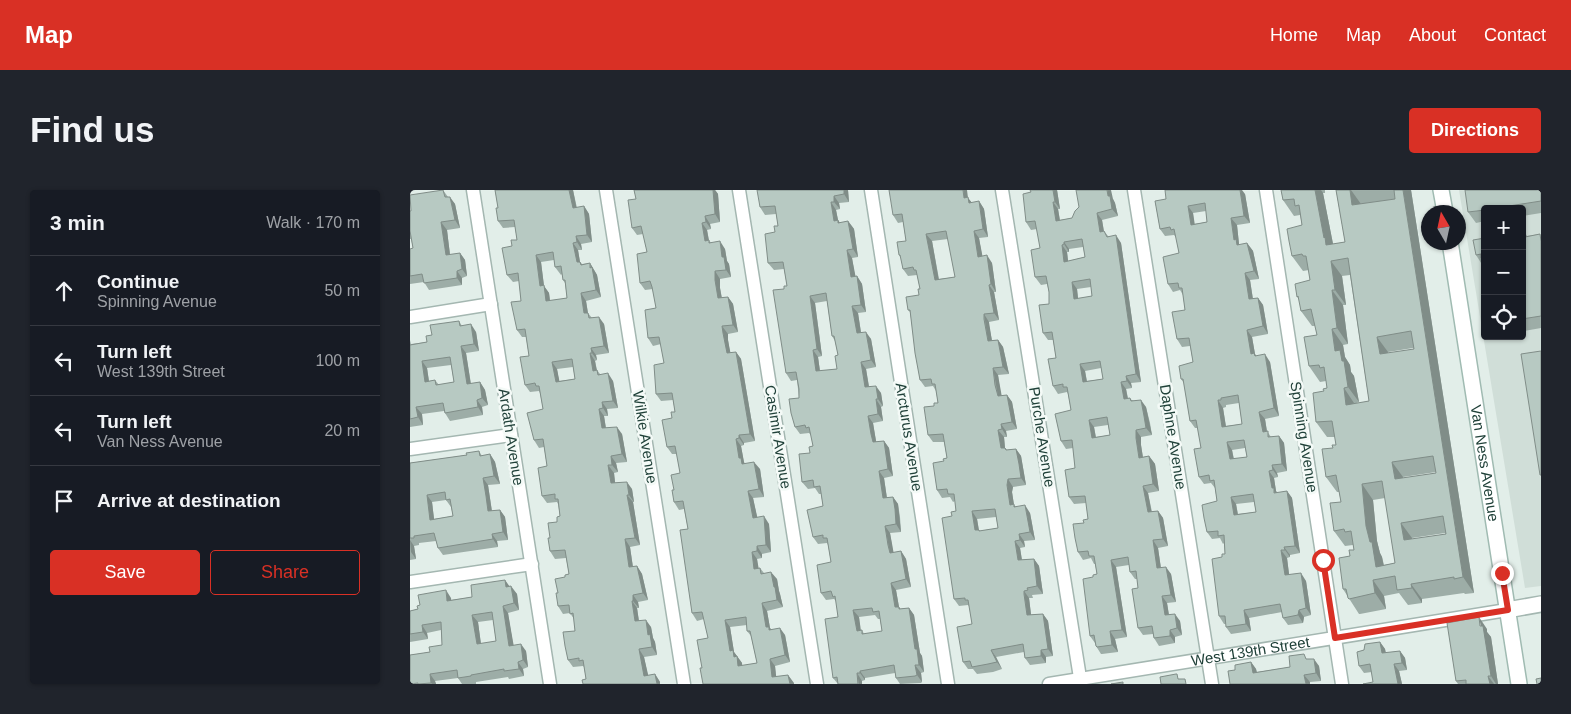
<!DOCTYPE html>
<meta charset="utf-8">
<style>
body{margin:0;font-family:Helvetica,sans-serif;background:#20242c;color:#f1f3f6}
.controls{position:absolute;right:15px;top:15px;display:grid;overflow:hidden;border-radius:5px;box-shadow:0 1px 4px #0004}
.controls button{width:45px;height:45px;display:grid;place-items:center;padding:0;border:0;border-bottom:1px solid #363941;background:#171b24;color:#f1f3f6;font:25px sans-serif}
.compass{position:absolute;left:1011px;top:15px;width:45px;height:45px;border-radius:50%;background:#171b24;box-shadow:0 1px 4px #0004;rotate:351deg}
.stop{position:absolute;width:15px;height:15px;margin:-11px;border:4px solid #d93025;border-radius:50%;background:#fff}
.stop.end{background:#d93025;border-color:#fff;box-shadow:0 1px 5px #0008}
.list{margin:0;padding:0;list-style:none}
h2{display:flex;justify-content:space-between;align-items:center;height:65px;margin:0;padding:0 20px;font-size:21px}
h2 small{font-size:16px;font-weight:400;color:#9ea1a6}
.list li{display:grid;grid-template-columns:32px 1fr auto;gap:15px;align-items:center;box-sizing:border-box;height:70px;padding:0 20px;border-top:1px solid #363941}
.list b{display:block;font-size:19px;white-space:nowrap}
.list p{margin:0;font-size:16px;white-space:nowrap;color:#9ea1a6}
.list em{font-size:16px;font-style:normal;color:#9ea1a6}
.actions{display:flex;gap:10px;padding:15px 20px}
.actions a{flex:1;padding:11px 0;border:1px solid #d93025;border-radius:5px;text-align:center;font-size:18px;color:#d93025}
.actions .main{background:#d93025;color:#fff}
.icon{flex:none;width:28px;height:28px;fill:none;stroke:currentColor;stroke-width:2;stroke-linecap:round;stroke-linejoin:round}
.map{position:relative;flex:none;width:1131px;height:494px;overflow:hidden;border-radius:5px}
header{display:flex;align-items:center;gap:30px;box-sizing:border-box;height:70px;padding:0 25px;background:#d93025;color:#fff}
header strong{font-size:24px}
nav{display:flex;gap:28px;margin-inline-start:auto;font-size:18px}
.intro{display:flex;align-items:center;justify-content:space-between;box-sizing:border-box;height:120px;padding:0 30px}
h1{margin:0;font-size:35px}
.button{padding:12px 22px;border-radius:5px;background:#d93025;color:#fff;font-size:18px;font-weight:700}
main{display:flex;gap:30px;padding:0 30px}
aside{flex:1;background:#171b24;border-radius:5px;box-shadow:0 1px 4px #0004}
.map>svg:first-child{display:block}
.built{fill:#d0ded8;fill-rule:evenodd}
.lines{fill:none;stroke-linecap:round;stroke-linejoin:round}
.minor-casing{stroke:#a4b7b1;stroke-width:15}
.tertiary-casing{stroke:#a4b7b1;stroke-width:18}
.secondary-casing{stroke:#a0bbb2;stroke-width:18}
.minor{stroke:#fff;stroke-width:12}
.tertiary{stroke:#fff;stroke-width:15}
.secondary{stroke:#fff;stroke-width:15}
.wall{fill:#9dada7;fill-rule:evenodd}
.shaded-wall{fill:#808d88}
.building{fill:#b7c9c2;stroke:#808d88;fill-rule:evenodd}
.route{stroke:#d93025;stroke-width:6}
.labels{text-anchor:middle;stroke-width:5;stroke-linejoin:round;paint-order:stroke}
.street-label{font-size:15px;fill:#204139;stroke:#f4faf7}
</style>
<header>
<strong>Map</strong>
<nav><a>Home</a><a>Map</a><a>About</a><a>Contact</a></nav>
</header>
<div class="intro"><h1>Find us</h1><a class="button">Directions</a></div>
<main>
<aside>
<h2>3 min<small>Walk · 170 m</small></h2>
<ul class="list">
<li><svg class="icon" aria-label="ahead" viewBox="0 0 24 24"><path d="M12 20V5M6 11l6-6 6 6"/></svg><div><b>Continue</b><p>Spinning Avenue</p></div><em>50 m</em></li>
<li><svg class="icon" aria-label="left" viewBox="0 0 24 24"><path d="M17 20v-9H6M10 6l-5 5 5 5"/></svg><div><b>Turn left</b><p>West 139th Street</p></div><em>100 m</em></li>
<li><svg class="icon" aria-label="left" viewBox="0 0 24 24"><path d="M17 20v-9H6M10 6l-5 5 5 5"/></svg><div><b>Turn left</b><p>Van Ness Avenue</p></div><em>20 m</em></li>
<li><svg class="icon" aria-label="arrive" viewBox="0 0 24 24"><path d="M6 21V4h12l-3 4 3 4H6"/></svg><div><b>Arrive at destination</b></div></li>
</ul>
<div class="actions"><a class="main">Save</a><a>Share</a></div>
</aside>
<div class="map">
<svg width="1131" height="494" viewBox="0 0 1131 494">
<rect width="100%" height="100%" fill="#e2eee9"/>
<path class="built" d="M1049,0H1131V396L1115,398ZM1075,19H1112V146H1075Z"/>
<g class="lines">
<g class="minor-casing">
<g id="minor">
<polyline points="63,0 140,494"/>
<polyline points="196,0 274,494"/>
<polyline points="329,0 407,494"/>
<polyline points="461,0 538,494"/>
<polyline points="592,0 671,494"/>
<polyline points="724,0 802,494"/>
<polyline points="856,0 932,494"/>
<polyline points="0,127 81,114"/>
<polyline points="0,259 101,245"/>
<polyline points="0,392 122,374"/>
<path id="s1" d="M639,494L1097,420"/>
</g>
</g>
<g class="tertiary-casing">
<polyline id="tertiary" points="1097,420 1131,414"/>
</g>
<g class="secondary-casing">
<g id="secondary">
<polyline points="1031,0 1035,22"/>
<path id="s2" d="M1040,52L1109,494"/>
</g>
</g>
<use href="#minor" class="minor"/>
<use href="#tertiary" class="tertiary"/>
<use href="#secondary" class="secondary"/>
</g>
<g class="wall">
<polygon points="33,0 38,7 45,14 50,38 37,40 40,65 50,63 55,70 57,86 52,88 52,95 19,100 14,92 0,94 0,59 3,58 1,49 0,49 0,21"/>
<path d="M85,0H163L167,18L174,16L179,24L182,52L171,54L172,60H168L170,72L172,74L180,73L187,85L191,107L176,111L178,123L182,128L194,134L199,163L186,165L187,170L185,171L187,180L190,184L203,191L208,218L197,219L198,226H194L196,238L212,244L217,272L206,273L208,282L204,283L205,293L222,299L224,312H223L230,355L220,357L223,377L227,376L232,384L238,410L228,412L229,418H227L229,431L241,437L243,448L245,452L247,465L234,467L238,486L245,484L250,492L176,489L174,477L173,476L163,477L158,470L165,441L164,429L160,423L153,424L148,416V403L155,387L159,384L156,368L145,369L140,361V348L150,326L148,314L147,312L137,313L132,306L137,276L134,257L129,258L124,250L133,219L130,203L129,201L120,202L115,195L119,166L116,147H112L107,140L111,111L109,91L103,92L97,85L102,56L107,50L105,37L93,38L88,31V18ZM144,70L145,77L151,85L152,84L153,90L155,93L157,108L140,111L139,103L134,96L131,72ZM163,177L165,189L149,191L147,179Z"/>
<path d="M224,0H305L308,4L310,32L300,34L301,39L297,40L299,50L301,53L315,59L317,71L319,74L321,87L310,89V98L312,108L318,107L323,114L328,142L318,144V150L320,163L326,162L331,169L345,251L334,253V255L331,256L334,273L350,279L354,307L343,308L347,327L359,334L361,362L352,364V368L347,369L348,378H350L354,383L367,389L369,401L370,404L373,417L357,421L360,438L361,439L375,445L380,472L365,476L366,487L378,485L384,494H293L292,478L298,448L294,429L287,431L282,423L278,339L274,319L269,320L264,312V300L270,283L267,264H262L257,257L262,228L265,222L263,210L251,211L246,204L254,173L251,154L243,156L238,148L246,118L243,99L235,100L230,93L237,62L233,44L227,45L222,38L226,9ZM337,435V441L341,446L347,473L332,476V473L324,462L320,437Z"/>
<path d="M438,0L439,12L429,13L430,19L426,20L428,30L429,33L438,31L444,39L448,67L442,68L445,87L447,86L452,94L456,122L448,123L451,142L461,149L466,177L456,179L459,196L471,203L473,216L471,217L473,231L463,233L466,251V252L474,251L479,258L483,286L474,288L477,308L483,307L488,314L490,327L491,342L480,343L483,362V363L491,361L496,369L501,397L486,400L489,417L490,419L499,418L504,425L510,463L512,466L514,482L511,483L512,492L511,493L490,494L486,488L485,483L455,488V490L452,491V494H428L423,488L428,427L426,411L424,409L416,410L411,403L421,372L418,355L417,353L408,354L403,347L413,316L411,304H409L405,298L398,299L392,292L400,263L403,256L401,245L399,243L390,244L385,237L389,208L387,190L381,191L376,183L374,99L377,96L374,79L364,80L358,73L365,42L368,36L366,24L355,25L350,17ZM417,111L422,146L425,151L428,165L427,179L410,181L408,167L412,166L405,113ZM465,425L468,429H470L472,441L454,444L452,440H450L449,427Z"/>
<path d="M647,0L650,19H648L650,30L662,28L703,9L705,13L708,26L692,30L694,41L698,46L711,53L731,192L721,193L722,198L716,199L718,208L736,217L740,233L742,245L731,247V255L733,267L739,266L745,274L749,301L738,303L742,322L748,321L753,328L758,356L748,358L751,378L761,384L766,412L757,413L759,425L770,431L772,445L765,447V453L749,456L744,448L743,444L733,445L728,438V398L727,389H725L720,382L719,375L706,377L717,447L705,449L708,462L692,464H691L686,456L685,453L680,446L683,387L687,384L685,374H684L681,368L673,370L668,362L674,333L678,329L676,313L664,314L659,307L665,278L663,258L656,259L651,251L661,220L658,204L657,202L648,204L643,196L646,168L643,150H638L633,143L639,114V102L637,94L631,95L625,87L630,58L627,39L621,40L616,32L621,2ZM673,57L675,67L658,71L657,62H659V59ZM681,97L682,106L668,109L667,99ZM691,178L693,189L677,191L675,181ZM698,235L700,245L686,247L684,237Z"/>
<path d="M871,0H915V3H913L923,54L935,52L926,0H1001L1064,403L1055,404L1054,403L1012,409V413L998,415L989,403L974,406L976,419L950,424H949L933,399L940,366L944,360L943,355L935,356L924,341L931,312L929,302H927L916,287L923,258L926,255L925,247H917L906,232L914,201L917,198L916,191L910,192L899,176L907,145L905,136H902L891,121L889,109L887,107L900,90L899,80L893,81L882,66L892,35L890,25L884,26L873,10ZM940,85L959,211L944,214L949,212L944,186L941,182L940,175L935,167L933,155L938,154L933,115H936L932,86ZM1003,158L1004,159L978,163V162ZM1026,282V283L993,288V287ZM975,308L985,373L974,375L972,367L970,363L967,351L963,310ZM1035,343L1036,344L1002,349V348Z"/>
<polygon points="1131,0 1131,23 1112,26 1112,19 1075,19 1075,31 1066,33 1058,22"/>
<path d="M835,4L840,33L827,35L829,54L830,55L837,53L843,61L849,89L840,90L843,109L848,108L853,115L858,144L842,147L845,164L846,166L860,172L869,226L855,229L857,241L861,247L869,246L874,253L877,281L867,283L868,287L864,288L866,301L867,303L877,301L882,308L890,363L880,365V367L877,368L879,384L896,391L901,425L894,427L893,433L878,435L873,428L872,422L839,428L841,441L821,444L816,437V434H814L809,426L812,367L815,364L814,353L813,354L810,348L802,349L797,342L807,311L805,298L801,293L794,294L789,287L791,258L788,238H785L780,231L774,193L771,189L783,172L780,156L772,157L767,149L775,120L773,105L770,100L763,102L758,94L769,63L766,47L764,45L755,46L750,39L745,11ZM796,21L797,32L784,34L783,23ZM829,213L832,234L816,236L813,218L816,217V215ZM835,258L837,267L824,269L822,260ZM844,312L846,322L828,324L826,314Z"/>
<path d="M558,8L562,13L569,11L574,19L578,47L569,48L572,66L582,73L586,102H584L589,130L579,132V136L582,150H588L593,157L599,184L588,185L590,202L591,206L597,205L602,212L607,239L596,241L597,247H594L595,258L597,260L606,259L611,266L616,295L603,297L602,302L604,315L606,317L620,323L625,350L614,351L615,357L610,358L612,370L624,369L629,376L633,404L622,405L623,408H619L621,425L633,424L638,431L643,466L636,467V473L620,475L615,468L614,462L586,467L592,479L583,482L567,484L563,479H558L553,472L562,434L560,417L558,415L549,416L544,409L542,326L546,321L545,311L543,312L540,307L532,308L527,300L534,271L537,268L534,252H523L518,245L524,216L528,213L526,201L523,196L515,197L510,190L500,122L498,120L509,105L510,99L507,85L498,86L493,79L491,68L489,65L496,51L493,32L488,33L483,25ZM538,49L545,87L529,89L522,51ZM586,327L588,338L570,341L569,340L567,329Z"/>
<polygon points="1114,41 1117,46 1130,44 1131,46 1131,138 1114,141 1112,139 1112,42"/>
<polygon points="1075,48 1075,76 1073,76 1066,65"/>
<path d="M49,131L52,136L66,142L69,161L56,163L61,194L70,192L75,200L78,215L72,217L73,225L40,231L35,223L34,221L12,224L13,235L0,237V150L1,154L17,152L22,145ZM41,175L44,192L29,195L25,190L19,191L17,178Z"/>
<path d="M69,261L72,266L80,264L85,272L90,294L78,295L82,321L90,320L95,327L98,350L87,351L88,357L33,365L28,358L26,351L9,353V355L4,356L6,369L0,370V273L57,265ZM36,310L41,317L43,326L24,329L22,312Z"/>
<path d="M95,390L99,397L107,404L109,420L98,423L103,455L116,461L118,477L113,479L114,486L99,489L98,487L66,492V494H52L48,488L25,491L26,494H0V465L20,462L32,455L31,440L17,443L18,449L0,452V421L8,419L41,408V410L62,407ZM83,430L86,451L71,454L68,432Z"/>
<polygon points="1077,439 1077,442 1081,447 1088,494 1048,494 1046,491"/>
<polygon points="970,452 975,459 976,463 990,461 995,468 997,480 989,481 992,494 963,492 962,482 954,483 949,476 954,460"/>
<polygon points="898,469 909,476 911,491 900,492 825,480 841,472 846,479 847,482 880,477"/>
</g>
<g class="shaded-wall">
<polygon points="159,0 163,0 168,26 163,18"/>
<polygon points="303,0 305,0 308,4 310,32 305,24"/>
<polygon points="434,0 438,0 439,12 434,4"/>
<polygon points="553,0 557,0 558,8 563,14 564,20 554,8"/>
<polygon points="643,0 647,0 650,19 645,12"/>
<polygon points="697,0 701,0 703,9 705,13 708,26 702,19 698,6"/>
<polygon points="830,0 832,0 835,4 840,33 834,26"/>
<polygon points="905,0 911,0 913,3 924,59 916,55 914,48"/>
<polygon points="940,0 941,0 951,14 942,15"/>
<polygon points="993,0 1001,0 1064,403 1053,387"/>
<polygon points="424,6 429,13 430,19 424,12"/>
<polygon points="40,7 45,14 50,38 45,30"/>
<polygon points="569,11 574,19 578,47 573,39"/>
<polygon points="421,12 426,20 428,30 433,37 424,31"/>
<polygon points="643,12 648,19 651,38 646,31"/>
<polygon points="174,16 179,24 182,52 177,45"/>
<polygon points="778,16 783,23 786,42 781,35"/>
<polygon points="687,23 692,30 695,49 690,42"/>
<polygon points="295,26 300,34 301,39 296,32"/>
<polygon points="821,28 827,35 829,54 831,57 832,62 824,50"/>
<polygon points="438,31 444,39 448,67 443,59"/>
<polygon points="31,32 37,40 41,73 36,65"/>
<polygon points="292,33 297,40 300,58 295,51"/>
<polygon points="564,41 569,48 574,74 568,67"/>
<polygon points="516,44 522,51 530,97 525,90"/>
<polygon points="706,45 711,53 731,192 726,184"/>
<polygon points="166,46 171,54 172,60 167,52"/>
<polygon points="310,51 315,59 317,71 319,74 321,87 316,80 312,67"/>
<polygon points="654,52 659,59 659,62 654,54"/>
<polygon points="163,53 168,60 170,72 175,79 167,72"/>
<polygon points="837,53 843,61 849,89 844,81"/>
<polygon points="652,55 657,62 659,79 654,72"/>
<polygon points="437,60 442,68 447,94 441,87"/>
<polygon points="50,63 55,70 57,86 52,79"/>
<polygon points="126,65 131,72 134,96 139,103 141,119 136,111 130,96"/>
<polygon points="577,65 582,73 586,102 581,94"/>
<polygon points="921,71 932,86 936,115 925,100"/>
<polygon points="180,73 187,85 191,107 186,100"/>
<polygon points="47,81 52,88 52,95 47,88"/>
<polygon points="305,81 310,89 310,98 313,116 308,108 305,90"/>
<polygon points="835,83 840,90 844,117 839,109"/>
<polygon points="447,86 452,94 456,122 451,115"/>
<polygon points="662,92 667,99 669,117 664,109"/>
<polygon points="579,95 584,102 589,130 584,123"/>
<polygon points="922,100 933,115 938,154 927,138"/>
<polygon points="171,103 176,111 179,130 174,123"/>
<polygon points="400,106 405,113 412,166 407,159"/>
<polygon points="318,107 323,114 328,142 323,135"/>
<polygon points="848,108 853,115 858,144 853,136"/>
<polygon points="442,116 448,123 452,150 447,143"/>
<polygon points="574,124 579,132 583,158 578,151"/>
<polygon points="189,127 194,134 199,163 194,156"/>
<polygon points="61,134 66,142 69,161 64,154"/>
<polygon points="312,136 318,144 318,150 322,171 317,163 313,143"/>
<polygon points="922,139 933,155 935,167 940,175 941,182 944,186 949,212 938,197 925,161"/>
<polygon points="837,140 842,147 845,164 849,170 841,164"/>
<polygon points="456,142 461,149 466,177 461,170"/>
<polygon points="967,147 978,162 981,179 970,164"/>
<polygon points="588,150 593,157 599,184 593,177"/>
<polygon points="51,156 56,163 62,202 57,194"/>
<polygon points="181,158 186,165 187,170 182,163"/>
<polygon points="403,160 408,167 411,189 406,181"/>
<polygon points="326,162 331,169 345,251 340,244"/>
<polygon points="180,163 185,171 188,188 183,181"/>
<polygon points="855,164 860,172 869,226 864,218"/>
<polygon points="12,171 17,178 20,199 15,192"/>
<polygon points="142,172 147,179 151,199 146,192"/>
<polygon points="451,172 456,179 460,204 455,197"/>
<polygon points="670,174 675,181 678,199 673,192"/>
<polygon points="583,178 588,185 593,213 588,206"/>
<polygon points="198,183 203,191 208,218 203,211"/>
<polygon points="716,186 721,193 722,198 717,191"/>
<polygon points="70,192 75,200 78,215 72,208"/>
<polygon points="711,192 716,199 719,216 714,209"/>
<polygon points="466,196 471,203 473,216 468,209"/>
<polygon points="934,198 944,213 947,230 936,215"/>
<polygon points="597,205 602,212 607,239 602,232"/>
<polygon points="466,209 471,217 473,231 468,224"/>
<polygon points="67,210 72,217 73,225 68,217"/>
<polygon points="731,210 736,217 742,245 736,238"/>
<polygon points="808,210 813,218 817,244 812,237"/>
<polygon points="192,212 197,219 198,226 193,218"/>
<polygon points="6,217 12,224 13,235 8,227"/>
<polygon points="189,219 194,226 197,246 192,238"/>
<polygon points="849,222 855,229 858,249 853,242"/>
<polygon points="458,226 463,233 466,251 469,260 463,252 461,244"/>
<polygon points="679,230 684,237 687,255 682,248"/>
<polygon points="591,234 596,241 597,247 592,239"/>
<polygon points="207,237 212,244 217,272 212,264"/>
<polygon points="588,240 594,247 595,258 600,265 591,258"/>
<polygon points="726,240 731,247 731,255 734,275 729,268 726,248"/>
<polygon points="329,245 334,253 334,255 329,248"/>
<polygon points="869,246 874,253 877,281 872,274"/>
<polygon points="326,249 331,256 334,272 336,276 332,274 329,268"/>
<polygon points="474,251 479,258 483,286 478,279"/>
<polygon points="817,252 822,260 825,277 820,269"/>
<polygon points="606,259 611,266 616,295 611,288"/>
<polygon points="80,264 85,272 90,294 84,286"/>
<polygon points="201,266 206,273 208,282 202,275"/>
<polygon points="739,266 745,274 749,301 743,294"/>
<polygon points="344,272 350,279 354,307 349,299"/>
<polygon points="982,272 993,287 995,304 985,289"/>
<polygon points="198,275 204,283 206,301 201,293"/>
<polygon points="862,275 867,283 868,287 863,280"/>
<polygon points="469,281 474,288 478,316 473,308"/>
<polygon points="859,281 864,288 866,301 869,305 870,310 862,298"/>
<polygon points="73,288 78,295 83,329 78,321"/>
<polygon points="598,289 603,297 602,302 604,315 609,322 600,315 597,295"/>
<polygon points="217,292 222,299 224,312 219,305"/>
<polygon points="952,294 963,310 967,351 970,363 972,367 976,388 966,377 956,336"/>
<polygon points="733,296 738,303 743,330 738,322"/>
<polygon points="338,301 343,308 349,335 343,328"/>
<polygon points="877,301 882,308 890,363 885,356"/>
<polygon points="17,305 22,312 25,337 20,330"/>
<polygon points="217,305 223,312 230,355 225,348"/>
<polygon points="483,307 488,314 491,342 486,334"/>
<polygon points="821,307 826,314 829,332 824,325"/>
<polygon points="615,315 620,323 625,350 620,342"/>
<polygon points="90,320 95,327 98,350 93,342"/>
<polygon points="562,321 567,329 570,348 565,340"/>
<polygon points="748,321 753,328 758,356 753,349"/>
<polygon points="354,326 359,334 361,362 356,355"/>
<polygon points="991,333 1002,348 1005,366 994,350"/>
<polygon points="475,336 480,343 485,370 480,363"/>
<polygon points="82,344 87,351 88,357 83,349"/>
<polygon points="609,344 614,351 615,357 610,350"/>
<polygon points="215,349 220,357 224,385 219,377"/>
<polygon points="0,350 4,356 6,369 1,362"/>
<polygon points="743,350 748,358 752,386 747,378"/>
<polygon points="605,351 610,358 613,377 608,370"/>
<polygon points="347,356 352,364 352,368 347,361"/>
<polygon points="874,357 880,365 880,367 875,360"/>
<polygon points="871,360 877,368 880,392 875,385"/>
<polygon points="491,361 496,369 501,397 496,389"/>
<polygon points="342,362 347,369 350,386 344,379"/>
<polygon points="624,369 629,376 633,404 627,396"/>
<polygon points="701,370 706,377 717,447 712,440"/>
<polygon points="227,376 232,384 238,410 233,403"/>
<polygon points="756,377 761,384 766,412 761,405"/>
<polygon points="361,382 367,389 369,401 370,404 373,417 367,410 364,397"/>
<polygon points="891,383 896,391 901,425 896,418"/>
<polygon points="95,390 100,397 96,397"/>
<polygon points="963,390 974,406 976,419 965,403"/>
<polygon points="481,393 486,400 489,417 494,424 485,417"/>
<polygon points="1001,394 1012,409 1012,413 1002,398"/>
<polygon points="101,396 107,404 109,420 104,413"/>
<polygon points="36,400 41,408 42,418 37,411"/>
<polygon points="614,401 619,408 622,432 617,425"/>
<polygon points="223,405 228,412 229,418 223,411"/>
<polygon points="752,406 757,413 760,432 755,425"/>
<polygon points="222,411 227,418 230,439 225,431"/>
<polygon points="352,413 357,421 360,438 364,444 356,437"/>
<polygon points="93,416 98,423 105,463 99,456"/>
<polygon points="499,418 504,425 510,463 512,466 514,482 509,475 505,459"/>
<polygon points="443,420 449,427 452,448 447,441"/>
<polygon points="834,420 839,428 841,441 836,434"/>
<polygon points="889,420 894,427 893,433 888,425"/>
<polygon points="633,424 638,431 643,466 638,459"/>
<polygon points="765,424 770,431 772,445 767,438"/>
<polygon points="62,425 68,432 72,462 67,454"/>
<polygon points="1069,427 1077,439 1077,442 1081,447 1088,494 1086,494 1081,486"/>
<polygon points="236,430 241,437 243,448 245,452 247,465 242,457 238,445"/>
<polygon points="315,430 320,437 324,462 332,473 333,484 328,476 320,461"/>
<polygon points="12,435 17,443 18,449 13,442"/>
<polygon points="370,438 375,445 380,472 375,465"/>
<polygon points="760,440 765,447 765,453 760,446"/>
<polygon points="700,441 705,449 708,462 702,455"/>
<polygon points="970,452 975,459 977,471 972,463"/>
<polygon points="111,454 116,461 118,477 113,470"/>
<polygon points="229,459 234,467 240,493 234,486"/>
<polygon points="581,460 586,467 592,479 587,472"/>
<polygon points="631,460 636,467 636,473 631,466"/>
<polygon points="990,461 995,468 997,480 992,473"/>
<polygon points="360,469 365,476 367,494 362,487"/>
<polygon points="904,469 909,476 911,491 906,483"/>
<polygon points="108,472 113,479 114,486 109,479"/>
<polygon points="841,472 846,479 848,490 843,483"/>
<polygon points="984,474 989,481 992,494 988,494"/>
<polygon points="505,475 511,483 512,492 507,485"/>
<polygon points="450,481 455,488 455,490 450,483"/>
<polygon points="447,483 452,491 452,494 449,494"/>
<polygon points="20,484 25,491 26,494 22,494 21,493"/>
<polygon points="245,484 250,492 250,494 247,494"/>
<polygon points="378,485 384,493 384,494 380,494"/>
<polygon points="894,485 900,492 900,494 896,494"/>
<polygon points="1078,486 1084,494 1080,494"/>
</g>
<g class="building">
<polygon points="33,0 35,7 40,7 45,30 31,32 36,65 50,63 52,79 47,81 47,88 14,93 12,84 0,86 0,59 3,58 0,41 0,21 1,21 0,5"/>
<path d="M85,0H159L163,18L174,16L177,45L166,46L167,52L163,53L167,72H170L171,75L180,73V78L182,77L186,100L171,103L174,123H178L179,128L189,127L194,156L181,158L182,163H180L183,181L187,180L188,185L198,183L203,211L192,212L193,218L189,219L192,238L207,237L212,264L201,266L202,275H198L201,293L217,292L219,305H217L225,348L215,349L219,377L227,376L233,403L223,405V411H222L225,431L236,430L238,445L240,444L242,457L229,459L234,486L245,484L247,494H173L172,490L176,489L173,470L169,471V468L158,470L155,456L153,442L165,441L163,423L160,424L159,415L148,416L146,403H148L145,389L155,387V385L159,384L155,360L140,361L138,348H140L138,333L147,332V327L150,326L148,309H145V304L132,306L128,278L137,276L133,249L124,250L117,223L133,219L129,196H126L125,193L115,195L110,167L119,166L115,139L107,140L101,112L111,111L108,83L97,85L92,58L102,56L101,50H107L104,30L88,31L86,18H88ZM143,62L145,77L151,76L153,90H155L157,108L136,111L134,95L130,96L126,65ZM162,169L165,189L146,192L142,172Z"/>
<path d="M224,0H303L305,24L295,26L296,32L292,33L295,51L299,50V53L310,51L312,67H314L316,80L305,81V90L308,108L318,107L323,135L312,136L313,143L317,163L326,162L340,244L329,245V248L326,249L329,268H331L332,274L344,272L349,299L338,301L343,328L354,326L356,355L347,356V361L342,362L344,379L350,378L351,384L361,382L364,397H365L367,410L352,413L356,437H359V440L370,438L375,465L360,469L362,487L378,485L380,494H293L290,478H292L287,450L298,448L292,422L282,423L270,340L278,339L273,311L264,312L262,300H264L261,285L270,283L265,256L257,257L252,230L262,228L261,222H265L262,203L246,204L244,175L254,173L249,147L238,148L235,120L246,118L242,97L240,91L230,93L227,64L237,62L231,36L222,38L218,10L226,9ZM336,427L337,441H340L347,473L328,476L327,466L324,467L323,460L320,461L315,430Z"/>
<path d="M347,0H434V4L424,6V12H421L424,31L428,30V33L438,31L443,59L437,60L441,87L447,86L451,115L442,116L447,143L456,142L461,170L451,172L455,197L466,196L468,209H466L468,224L458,226L461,244L463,252L474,251L478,279L469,281L473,308L483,307L485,319L486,334L475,336L478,355L480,363L491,361L496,389L481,393L485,417H489V419L499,418L505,459H507L509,475H505L507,485L505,486L486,488L484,475L450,481V483H447L448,494H428L427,487L423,488L415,429L428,427L425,406L423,407L421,401L411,403L407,375L421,372L417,348H413V345L403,347L397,320L413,316L410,296L404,297L403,290L392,292L389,264L400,263L399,257L403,256L399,237L396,238L395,235L385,237L381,223L379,209L389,208V199L386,182L376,183L363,100L374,99V96H377L373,72L358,73L355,44L365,42L364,36H368L365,16L350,17ZM416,103L422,146H424L428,165L425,166L427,179L406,181L403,160L407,159L400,106ZM462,418L463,422L469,421L472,441L452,444V440L447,441L443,420Z"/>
<path d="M479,0H553L554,8L558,7L559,13L569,11L573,39L564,41L568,67L577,65L581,94L579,95L584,123L574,124V129L578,151L588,150L593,177L583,178L585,195L588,206L597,205L602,232L591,234L592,239L588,240L591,258H595L596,260L606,259L609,274L611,288L598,289L597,295L600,315L604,314V317L615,315L620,342L609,344L610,350L605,351L608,370L624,369L627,396L617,398L618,400L614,401V404L617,425L633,424L638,459L631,460V466L615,468L613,454L581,460L587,472L578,474L562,477L560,471L553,472L547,437L562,434L558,410H555V408L544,409L532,328L542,326L541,322L546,321L544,304H538L537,299L527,300L523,273L534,271L533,269L537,268L533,244L518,245L514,217L524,216V213H528L525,194H522L521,189L510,190L505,163L500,120H498L496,107L509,105L508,99H510L506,80H504L503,77L493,79L490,65H489L487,52L496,51L492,24L483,25ZM536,41L545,87L525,90L516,44ZM585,319L588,338L569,341V340H565L562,321Z"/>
<path d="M620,0H643L645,12H643L646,31L662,28L665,21L669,17L666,0H697L698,6H700L702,19L687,23L690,42L694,41L697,47L706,45L726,184L716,186L717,191L711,192L714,209L720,208L721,211L731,210L734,226L736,238L726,240V248L729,268L739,266L743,294L733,296L738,322L748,321L753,349L743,350L747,378L756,377L761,405L752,406L755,425L765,424L767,438L760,440V446L744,448L742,436L728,438L722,399L728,398L726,381L720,382L718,367L701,370L712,440L700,441L702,455L687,457L686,456L684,445L680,446L673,389L683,387V385L687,384L684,366H679L678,361L668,362L665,348L663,334L674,333L673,330L678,329L675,306L659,307L655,280L665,278L662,250L651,251L645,224L661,220L657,197H653V194L643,196L638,169L646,168L642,142L633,143L629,115L639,114V102L636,86L625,87L621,60L630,58L625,31L616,32L613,4L621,2ZM672,49L675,67L654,72L652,55L654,54V52ZM680,89L682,106L664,109L662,92ZM690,171L693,189L673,192L670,174ZM697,227L700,245L682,248L679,230Z"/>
<path d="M755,0H830L834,26L821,28L824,50L826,49L827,55L837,53L844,81L835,83L839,109L848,108L853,136L837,140L841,164L844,163L845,166L855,164L864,218L849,222L853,242L858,241V247L869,246L872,274L862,275L863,280L859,281L862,298H864V303L877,301L885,356L874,357L875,360H871L875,385L891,383L896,418L889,420L888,425L873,428L870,414L834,420L836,434L816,437L815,426H809L802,369L812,367V364H815L814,345L808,346V341L797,342L794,328L792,315L807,311L804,290L800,291L799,285L789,287L784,259L791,258L786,230L780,231L773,189H771L769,176L783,172L779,148L767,149L762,122L775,120L772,98H769L768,93L758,94L753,67L769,63L764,39L761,40L760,37L750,39L745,11L756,9ZM795,13L797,32L781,35L778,16ZM828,205L832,234L812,237L808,210H811V208ZM834,250L837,267L820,269L817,252ZM843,304L846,322L824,325L821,307Z"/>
<path d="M871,0H905L914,48L915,47L916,55L935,52L926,0H940L942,15L985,9L984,0H993L1053,387L1044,389V387L1001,394L1002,398L987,400L985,386L963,390L965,403L939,409L938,408L936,399H933L929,368L940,366L939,360H944L941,341L935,342L934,339L924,341L920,313L931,312L926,285L916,287L912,259L923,258L922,255H926L922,231L906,232L903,203L914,201L913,199L917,198L914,177L910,178L909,175L899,176L894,147L907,145L901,119L891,121L888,106L887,107L885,94L900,90L896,66H893L892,64L882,66L879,51L877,39L892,35L889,15L885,16L884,9L873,10ZM938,68L959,211L936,215L934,198L938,197L934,171H932L930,160L925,161L922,139L927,138L922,100H925L921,71ZM1001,141L1004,159L970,164L967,147ZM1023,266L1026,283L985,289L982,272ZM972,291L985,373L966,377L962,352H960L956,336L952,294ZM1033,326L1036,344L994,350L991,333Z"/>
<polygon points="1055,0 1131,0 1131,11 1080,19 1075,19 1075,20 1058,22"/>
<polygon points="1114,41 1115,47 1130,44 1131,51 1131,126 1112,129 1112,42"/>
<polygon points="1075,48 1075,67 1071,68 1071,64 1066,65 1063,50"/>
<path d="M49,131L50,136L61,134L64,154L51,156L57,194L70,192L72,208L67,210L68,217L35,223L33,213L6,217L8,227L0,229V155L17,152L16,146L22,145L20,135ZM40,167L44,192L26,195L25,190L15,192L12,171Z"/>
<polygon points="1131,161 1131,285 1130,285 1111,164"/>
<path d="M69,261L70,266L80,264L84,286L73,288L76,306L78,321L90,320L93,342L82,344L83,349L28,358L24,343L4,346V348H0V273L57,265L56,263ZM35,302L36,310L40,309L43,326L20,330L17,305Z"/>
<path d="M95,390L96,397L101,396L104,413L93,416L99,456L111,454L113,470L108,472L109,479L94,481V479L61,485V486L48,488L47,480L20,484L21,493L8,494V493L0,494V465L20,462L19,457L32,455L31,432L12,435L13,442L0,444V421L8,419L7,416L10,415L8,405L36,400L37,411L62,407L61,395ZM82,422L86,451L67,454L62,425Z"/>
<polygon points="1069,427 1070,436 1073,436 1081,486 1078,486 1080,494 1056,494 1056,490 1046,491 1037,433"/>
<polygon points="970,452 972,463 990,461 992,473 984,474 988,494 953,494 963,492 960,474 949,476 947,462 954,460 955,454"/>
<polygon points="894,464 896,469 904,469 906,483 894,485 896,494 820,494 818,481 825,480 825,475 841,472 843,483 880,477 879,466"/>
<polygon points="766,484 767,484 768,489 775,489 776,494 751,494 750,487"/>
<polygon points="1131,488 1131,494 1127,494 1126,489"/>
<polygon points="713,492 713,494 701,494"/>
</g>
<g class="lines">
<polyline class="route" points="913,370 925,448 1098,420 1092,383"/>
</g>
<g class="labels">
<g class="street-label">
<text transform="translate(101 247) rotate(81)" y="5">Ardath Avenue</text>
<text transform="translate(235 247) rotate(81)" y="5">Wilkie Avenue</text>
<text transform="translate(368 247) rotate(81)" y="5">Casimir Avenue</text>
<text transform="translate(499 247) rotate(81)" y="5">Arcturus Avenue</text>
<text transform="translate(632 247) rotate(81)" y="5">Purche Avenue</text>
<text transform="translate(763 247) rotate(81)" y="5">Daphne Avenue</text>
<text transform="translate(894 247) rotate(81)" y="5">Spinning Avenue</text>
<text dy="5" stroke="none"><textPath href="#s2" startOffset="224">Van Ness Avenue</textPath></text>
<text dy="5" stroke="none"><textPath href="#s1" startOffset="204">West 139th Street</textPath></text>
</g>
</g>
</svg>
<div class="controls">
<button>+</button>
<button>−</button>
<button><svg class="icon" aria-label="locate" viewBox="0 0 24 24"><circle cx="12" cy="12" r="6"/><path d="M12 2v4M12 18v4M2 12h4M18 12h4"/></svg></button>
</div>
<svg class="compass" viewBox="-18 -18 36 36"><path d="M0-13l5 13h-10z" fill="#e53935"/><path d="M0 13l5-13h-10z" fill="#9ea1a6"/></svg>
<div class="stop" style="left:913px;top:370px"></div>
<div class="stop end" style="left:1092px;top:383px"></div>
</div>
</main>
